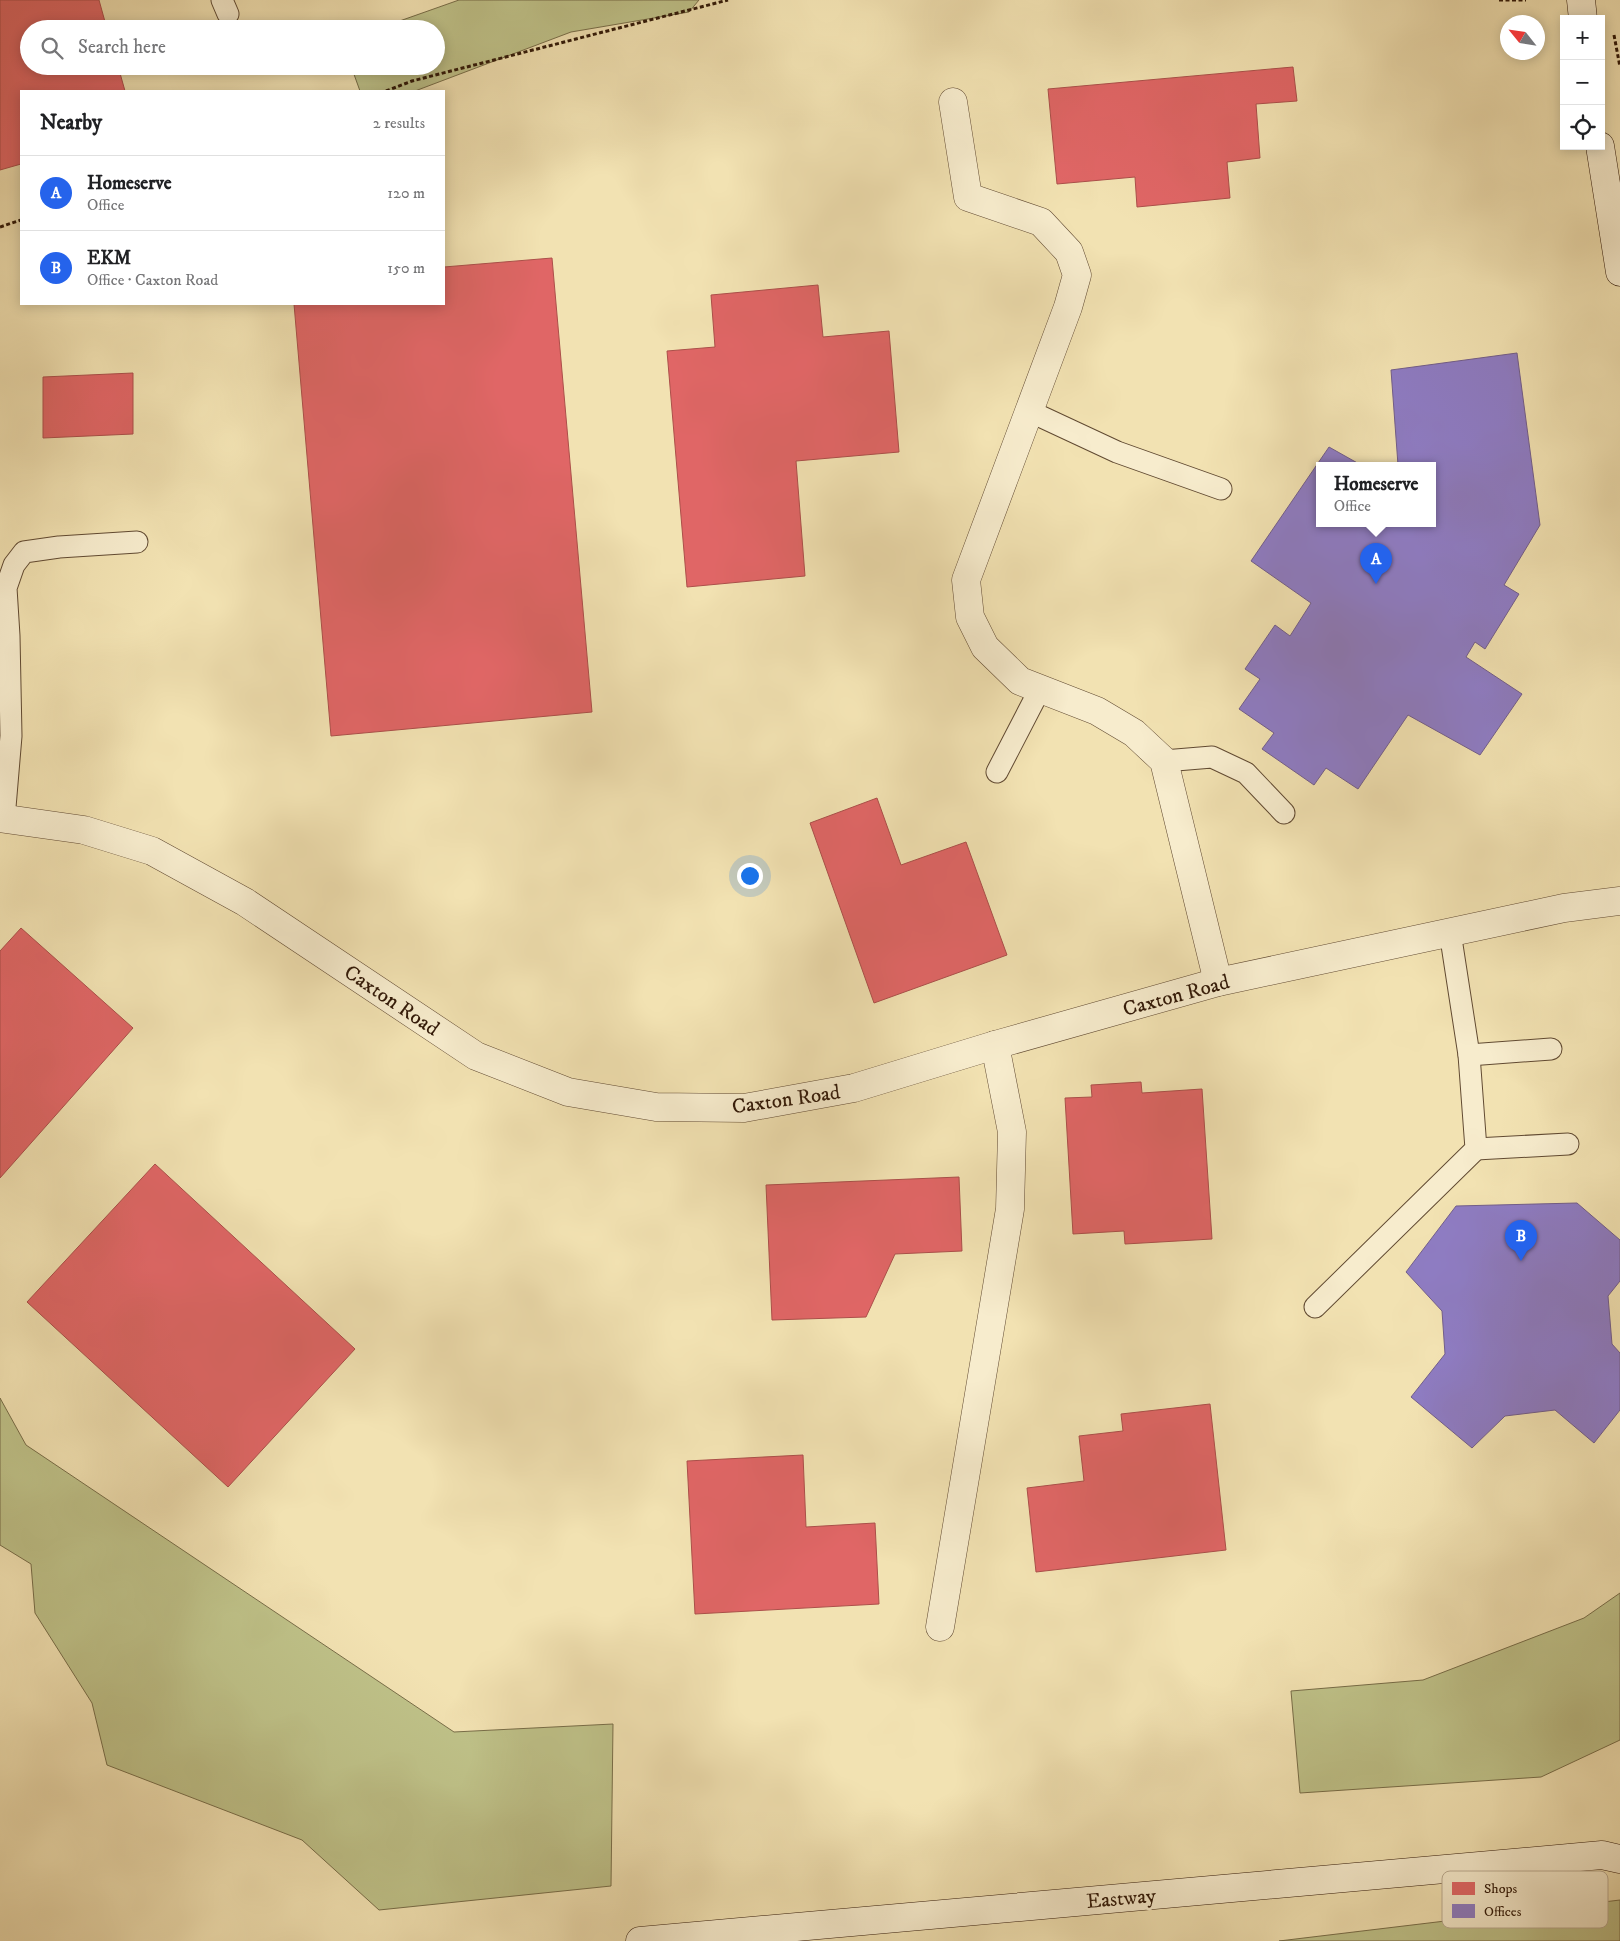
<!DOCTYPE html>
<meta charset="utf-8">
<style>
body{margin:0;font-family:"IM FELL DW Pica",serif;background:#f6f6f6;color:#202124}
.controls{position:absolute;right:15px;top:15px;display:grid;overflow:hidden;border-radius:0px;box-shadow:0 2px 12px #0003}
.controls button{width:45px;height:45px;display:grid;place-items:center;padding:0;border:0;border-bottom:1px solid #e0e0e0;background:#fff;color:#202124;font:25px sans-serif}
.compass{position:absolute;left:1500px;top:15px;width:45px;height:45px;border-radius:50%;background:#fff;box-shadow:0 2px 12px #0003;rotate:300deg}
.you{position:absolute;left:749px;top:875px;width:18px;height:18px;margin:-12px;border:4px solid #fff;border-radius:50%;background:#1a73e8;box-shadow:0 0 0 8px #1a73e833}
.badge{display:grid;place-items:center;width:32px;height:32px;border-radius:50%;background:#2563eb;color:#fff;font-size:16px;font-weight:700}
.pin{position:absolute;translate:-50% -41px;filter:drop-shadow(0 1px 2px #0008)}
.pin::after{content:'';position:absolute;top:26px;width:18px;height:15px;background:inherit;clip-path:polygon(0 0,100% 0,50% 100%)}
.popup{position:absolute;left:1316px;top:462px;width:120px;height:65px;box-sizing:border-box;display:grid;place-content:center;border-radius:0px;background:#fff;filter:drop-shadow(0 1px 4px #0005);font-size:16px;white-space:nowrap;color:#757577}
.popup b{font-size:19px;color:#202124}
.popup::after{content:'';position:absolute;left:50%;top:100%;margin-left:-10px;border:10px solid transparent;border-top-color:#fff}
.list{margin:0;padding:0;list-style:none}
h2{display:flex;justify-content:space-between;align-items:center;height:65px;margin:0;padding:0 20px;font-size:21px}
h2 small{font-size:16px;font-weight:400;color:#757577}
.list li{display:grid;grid-template-columns:32px 1fr auto;gap:15px;align-items:center;box-sizing:border-box;height:75px;padding:0 20px;border-top:1px solid #e0e0e0}
.list b{display:block;font-size:19px;white-space:nowrap}
.list p{margin:0;font-size:16px;white-space:nowrap;color:#757577}
.list em{font-size:16px;font-style:normal;color:#757577}
.icon{flex:none;width:28px;height:28px;fill:none;stroke:currentColor;stroke-width:2;stroke-linecap:round;stroke-linejoin:round}
.map{position:relative;flex:none;width:1620px;height:1941px;overflow:hidden}
.search{position:absolute;background:#fff;box-shadow:0 2px 12px #0003;left:20px;top:20px;width:425px;height:55px;display:flex;align-items:center;gap:12px;box-sizing:border-box;padding:0 18px;border-radius:28px;color:#757577;font-size:19px}
.panel{position:absolute;background:#fff;box-shadow:0 2px 12px #0003;left:20px;top:90px;width:425px;height:215px;border-radius:0px}
.map>svg:first-child{display:block}
.green{fill:#bfc289;stroke:#786d48}
.shops{fill:#e06666;stroke:#ac4f4a}
.offices{fill:#8e7cc3;stroke:#725e8b}
.lines{fill:none;stroke-linecap:round;stroke-linejoin:round}
.lane-casing{stroke:#614a32;stroke-width:23}
.street-casing{stroke:#614a32;stroke-width:29}
.secondary-casing{stroke:#311807;stroke-width:29}
.path{stroke:#311807;stroke-width:3;stroke-dasharray:4 2.5;stroke-linecap:butt}
.lane{stroke:#f7eccd;stroke-width:21}
.street{stroke:#f7eccd;stroke-width:28}
.secondary{stroke:#f7eccd;stroke-width:28}
.labels{text-anchor:middle;stroke-width:5;stroke-linejoin:round;paint-order:stroke}
.street-label{font-size:21px;fill:#311807;stroke:#f7eccd}
.key{fill:#f7eccd;stroke:#bcac92;stroke-width:1}
.key-label{font-size:14px;fill:#311807}
</style>
<div class="map">
<svg width="1620" height="1941" viewBox="0 0 1620 1941">
<rect width="100%" height="100%" fill="#f2e2b2"/>
<filter id="stains"><feTurbulence type="fractalNoise" baseFrequency=".004" numOctaves="4"/><feColorMatrix values="0 0 0 0 .2 0 0 0 0 .09 0 0 0 0 .02 0 0 0 .5 -.17"/></filter>
<radialGradient id="worn" r=".72"><stop offset=".6" stop-color="#630" stop-opacity="0"/><stop offset="1" stop-color="#630" stop-opacity=".3"/></radialGradient>
<g class="green">
<polygon points="459,0 699,0 689,12 571,32 415,91 360,91 351,66 436,66 436,29 377,29"/>
<polygon points="0,1398 26,1445 454,1732 613,1724 611,1886 379,1910 302,1840 107,1765 92,1703 35,1613 31,1564 0,1545"/>
<polygon points="1620,1593 1620,1740 1541,1777 1300,1793 1291,1691 1423,1680 1584,1618"/>
<polygon points="1620,1900 1620,1941 1279,1941"/>
</g>
<g class="shops">
<polygon points="0,0 99,0 107,29 29,29 29,66 118,66 125,91 21,91 21,164 0,170"/>
<polygon points="1293,67 1297,101 1256,104 1260,158 1227,162 1230,198 1137,207 1135,177 1057,184 1048,89"/>
<polygon points="552,258 592,712 331,736 294,304 444,304 444,267"/>
<polygon points="818,285 823,337 889,331 899,452 796,461 805,576 687,587 667,351 715,347 711,295"/>
<polygon points="133,373 133,434 43,438 43,377"/>
<polygon points="877,798 901,865 966,842 1007,955 874,1003 810,823"/>
<polygon points="21,928 133,1028 0,1178 0,951"/>
<polygon points="1141,1082 1142,1093 1202,1089 1212,1239 1125,1244 1124,1231 1073,1234 1065,1098 1092,1097 1091,1085"/>
<polygon points="155,1164 355,1349 228,1487 27,1302"/>
<polygon points="959,1177 962,1251 895,1254 866,1317 772,1320 766,1185"/>
<polygon points="1210,1404 1226,1550 1036,1572 1027,1488 1084,1481 1079,1436 1123,1431 1121,1414"/>
<polygon points="803,1455 806,1527 875,1523 879,1604 695,1614 687,1461"/>
</g>
<g class="offices">
<polygon points="1517,353 1540,525 1504,585 1519,594 1485,649 1475,642 1466,657 1522,694 1480,755 1408,715 1358,789 1326,768 1314,785 1262,749 1274,733 1239,709 1260,679 1245,669 1275,625 1290,636 1311,603 1251,561 1329,447 1361,465 1320,465 1320,523 1432,523 1432,465 1398,465 1391,370"/>
<polygon points="1577,1203 1620,1240 1620,1281 1608,1296 1612,1344 1620,1353 1620,1410 1594,1443 1555,1410 1505,1416 1472,1448 1411,1397 1445,1354 1442,1311 1406,1272 1456,1206"/>
</g>
<g class="lines">
<g class="lane-casing">
<g id="lane">
<polyline points="222,0 228,14"/>
<polyline points="1029,411 1117,452 1221,489"/>
<polyline points="1164,761 1212,757 1246,773 1284,813"/>
<polyline points="997,772 1040,689"/>
<polyline points="4,819 11,736 9,636 6,588 14,565 24,552 59,547 137,542"/>
<polyline points="1469,1055 1551,1049"/>
<polyline points="1476,1149 1568,1144"/>
<polyline points="1315,1307 1476,1149 1469,1055 1450,932"/>
</g>
</g>
<g class="street-casing">
<g id="street">
<polyline points="953,102 968,197 1041,222 1069,252 1077,275 1068,307 966,580 970,617 985,647 1020,681 1097,711 1134,733 1164,761 1218,982"/>
<polyline points="0,818 84,830 152,851 245,902 476,1056 568,1092 656,1107 744,1108 854,1088 995,1045 1218,982 1564,908 1620,901"/>
<polyline points="940,1627 1010,1209 1012,1132 995,1045"/>
</g>
</g>
<g class="secondary-casing">
<g id="secondary">
<polyline points="1581,0 1583,19"/>
<polyline points="1600,146 1620,272"/>
<polyline points="640,1941 1602,1855 1620,1859"/>
</g>
</g>
<g class="path">
<polyline points="1499,0 1526,0"/>
<polyline points="1614,35 1620,67"/>
<polyline points="386,91 412,81 728,0"/>
<polyline points="0,227 21,220"/>
</g>
<use href="#lane" class="lane"/>
<use href="#street" class="street"/>
<use href="#secondary" class="secondary"/>
</g>
<g class="labels">
<g class="street-label">
<text transform="translate(1176 995) rotate(-15)" y="7">Caxton Road</text>
<text transform="translate(392 1000) rotate(34)" y="7">Caxton Road</text>
<text transform="translate(786 1099) rotate(-8)" y="7">Caxton Road</text>
<text transform="translate(1121 1898) rotate(-5)" y="7">Eastway</text>
</g>
</g>
<rect x="1442" y="1871" width="166" height="57" rx="8" class="key"/>
<rect x="1452" y="1882" width="23" height="13" fill="#e06666"/>
<rect x="1452" y="1904" width="23" height="14" fill="#8e7cc3"/>
<g class="key-label">
<text x="1484" y="1893">Shops</text>
<text x="1484" y="1916">Offices</text>
</g>
<rect width="100%" height="100%" filter="url(#stains)"/>
<rect width="100%" height="100%" fill="url(#worn)"/>
</svg>
<div class="controls">
<button>+</button>
<button>−</button>
<button><svg class="icon" aria-label="locate" viewBox="0 0 24 24"><circle cx="12" cy="12" r="6"/><path d="M12 2v4M12 18v4M2 12h4M18 12h4"/></svg></button>
</div>
<svg class="compass" viewBox="-18 -18 36 36"><path d="M0-13l5 13h-10z" fill="#e53935"/><path d="M0 13l5-13h-10z" fill="#757577"/></svg>
<div class="you"></div>
<div class="pin badge" style="left:1376px;top:584px">A</div>
<div class="popup"><b>Homeserve</b>Office</div>
<div class="pin badge" style="left:1521px;top:1261px">B</div>
<div class="search"><svg class="icon" aria-label="search" viewBox="0 0 24 24"><circle cx="10" cy="10" r="6"/><path d="M15 15l6 6"/></svg>Search here</div>
<section class="panel">
<h2>Nearby<small>2 results</small></h2>
<ul class="list">
<li><span class="badge">A</span><div><b>Homeserve</b><p>Office</p></div><em>120 m</em></li>
<li><span class="badge">B</span><div><b>EKM</b><p>Office · Caxton Road</p></div><em>150 m</em></li>
</ul>
</section>
</div>
